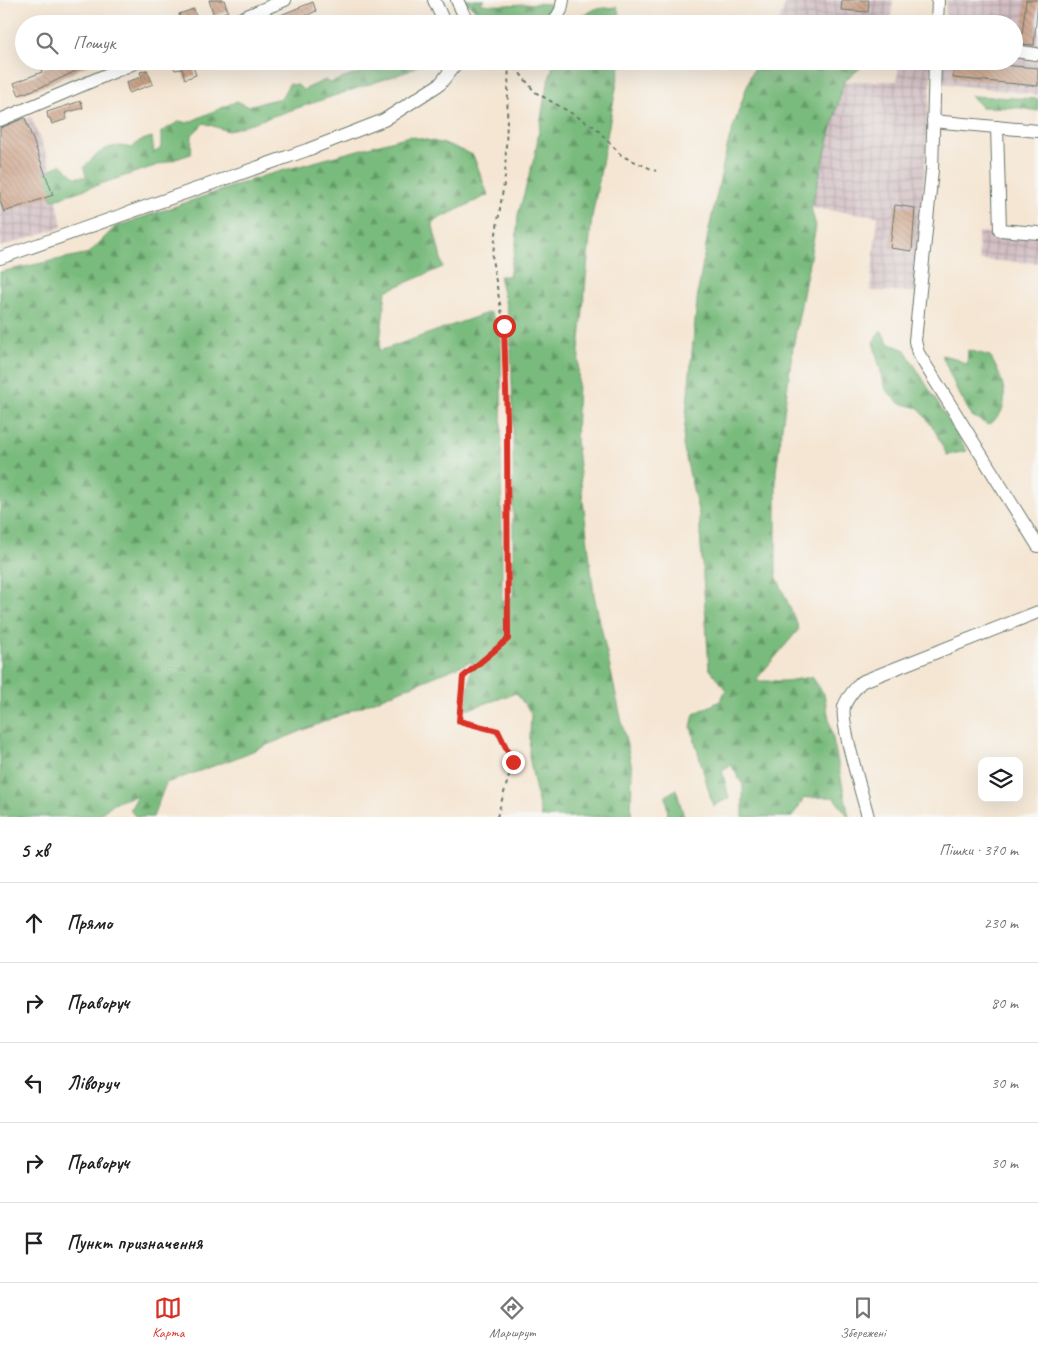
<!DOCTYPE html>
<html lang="uk">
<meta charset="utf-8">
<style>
body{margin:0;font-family:Caveat,sans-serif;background:#f6f6f6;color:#202124}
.controls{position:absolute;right:15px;bottom:15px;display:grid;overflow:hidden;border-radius:10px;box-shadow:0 5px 20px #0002}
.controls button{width:45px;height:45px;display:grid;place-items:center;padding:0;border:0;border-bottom:1px solid #e0e0e0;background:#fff;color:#202124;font:25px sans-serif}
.stop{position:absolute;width:15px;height:15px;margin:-11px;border:4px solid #d93025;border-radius:50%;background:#fff}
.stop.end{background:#d93025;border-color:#fff;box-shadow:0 1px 5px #0008}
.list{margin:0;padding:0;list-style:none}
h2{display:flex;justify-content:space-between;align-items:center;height:65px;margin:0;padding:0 20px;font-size:21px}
h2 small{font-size:16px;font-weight:400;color:#757577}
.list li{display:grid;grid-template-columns:32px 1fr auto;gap:15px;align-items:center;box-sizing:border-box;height:80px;padding:0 20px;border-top:1px solid #e0e0e0}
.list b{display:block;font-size:19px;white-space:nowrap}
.list em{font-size:16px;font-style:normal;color:#757577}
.icon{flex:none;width:28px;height:28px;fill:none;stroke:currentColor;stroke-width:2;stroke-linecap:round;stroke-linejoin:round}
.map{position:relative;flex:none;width:1038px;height:817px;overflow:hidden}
.search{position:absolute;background:#fff;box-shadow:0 5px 20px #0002;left:15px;right:15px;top:15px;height:55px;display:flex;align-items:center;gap:12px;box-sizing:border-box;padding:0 18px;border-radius:28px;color:#757577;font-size:19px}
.sheet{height:465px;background:#fff}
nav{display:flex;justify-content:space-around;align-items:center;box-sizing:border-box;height:70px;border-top:1px solid #e0e0e0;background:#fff;font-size:14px;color:#757577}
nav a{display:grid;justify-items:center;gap:2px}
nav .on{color:#d93025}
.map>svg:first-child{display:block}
.industrial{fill:url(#industrial-grid)}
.forest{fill:url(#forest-firs);stroke:#4c7c58}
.building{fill:url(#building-back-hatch)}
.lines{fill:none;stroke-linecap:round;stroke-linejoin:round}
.minor-casing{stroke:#6a786c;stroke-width:14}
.path{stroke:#6a786c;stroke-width:2;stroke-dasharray:4 4;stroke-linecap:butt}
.minor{stroke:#fff;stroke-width:12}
.route{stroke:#d93025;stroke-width:6}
</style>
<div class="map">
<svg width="1038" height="817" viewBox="0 0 1038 817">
<defs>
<pattern id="industrial-grid" width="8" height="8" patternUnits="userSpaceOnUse" patternTransform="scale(1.25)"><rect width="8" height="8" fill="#d2bec3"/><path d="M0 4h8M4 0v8" fill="none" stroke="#aa9c9f"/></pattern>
<pattern id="forest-firs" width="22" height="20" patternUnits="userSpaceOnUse" patternTransform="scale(1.25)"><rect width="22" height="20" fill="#79bb7d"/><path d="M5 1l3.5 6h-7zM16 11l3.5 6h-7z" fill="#639967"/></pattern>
<pattern id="building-back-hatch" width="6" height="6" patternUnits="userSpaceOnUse" patternTransform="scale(1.25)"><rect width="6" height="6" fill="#cea288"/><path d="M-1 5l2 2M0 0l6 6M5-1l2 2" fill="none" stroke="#a78570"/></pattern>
</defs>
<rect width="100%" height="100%" fill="#f6f6f2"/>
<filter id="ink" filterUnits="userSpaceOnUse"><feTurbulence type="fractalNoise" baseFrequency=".02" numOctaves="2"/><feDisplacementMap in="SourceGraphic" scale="10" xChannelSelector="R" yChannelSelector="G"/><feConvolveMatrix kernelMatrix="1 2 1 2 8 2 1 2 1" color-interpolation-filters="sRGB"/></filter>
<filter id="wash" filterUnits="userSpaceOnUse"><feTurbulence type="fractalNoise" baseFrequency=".0096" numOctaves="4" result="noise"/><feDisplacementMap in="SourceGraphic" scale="20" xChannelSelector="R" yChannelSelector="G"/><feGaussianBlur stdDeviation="1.12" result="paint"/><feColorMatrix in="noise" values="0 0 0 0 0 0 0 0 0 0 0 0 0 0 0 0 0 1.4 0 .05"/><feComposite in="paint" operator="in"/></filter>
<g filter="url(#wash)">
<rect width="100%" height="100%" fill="#f5e6d3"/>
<g class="industrial">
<polygon points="787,0 893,0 890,24 778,24"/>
<polygon points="946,0 1038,0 1038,95 942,83 943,61 1014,61 1014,24 945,24"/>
<polygon points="899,61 932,61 916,292 870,291 878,216 811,208 844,81 897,81"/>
<polygon points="31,117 50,164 62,227 0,247 0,129"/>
<polygon points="978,232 1038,237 1038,263 979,260"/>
</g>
<g class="forest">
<path d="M463,0H485L479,3C499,9 534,0 554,5L552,16L541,24H471L475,9Z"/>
<polygon points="617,7 623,24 568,24 595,9"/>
<path d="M362,61H424L409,71L228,131L204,123L192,135L191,154L52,200L40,176L61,164L75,177H86L84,167C99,151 110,142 132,148L139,141L152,137L154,153L161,148V132L180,121L187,123L237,101L247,106L281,98L289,84L298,85L303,90L325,80L330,83L358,73Z"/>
<polygon points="554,61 621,61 592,217 579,351 576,440 594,595 632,768 631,817 541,817 529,756 531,713 516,693 466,710 472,661 233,759 166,783 153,817 136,817 130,810 138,795 114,803 97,817 0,817 0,272 89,253 115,227 263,176 409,136 449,145 473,155 488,195 432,222 443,267 386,291 379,351 490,312 501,330 502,602 513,596 513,415 510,322 499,276 509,276 516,243 518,215 535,155 545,95"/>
<polygon points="758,61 869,61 844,81 811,208 816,226 793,347 776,471 776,575 799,629 755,681 786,681 812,677 824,694 849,817 833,797 804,798 792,817 743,817 743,785 731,765 722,770 729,798 713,806 691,727 694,714 720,701 726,690 709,668 699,515 683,445 698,291 708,234 728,143 750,77"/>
<polygon points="971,96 1038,99 1038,111 1021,108 981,107"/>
<polygon points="881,330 888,343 905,350 967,451 947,455 934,429 919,408 899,403 886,390 873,342"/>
<path d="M968,350L990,356C999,372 1011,396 1000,414C998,418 991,422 988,425L972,416L956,388L942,355L955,358L967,365Z"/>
<polygon points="676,789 684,817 668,817 666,796"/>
</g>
<g id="blocks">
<g class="building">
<polygon points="209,0 224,0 228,11 214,16"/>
<polygon points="842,0 869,0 868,12 841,10"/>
<polygon points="1026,0 1038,0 1034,45 1021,44"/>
<polygon points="313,2 316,11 290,24 275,24 273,18"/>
<polygon points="194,9 197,21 189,24 166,24 180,18 179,14"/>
<polygon points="60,61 96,61 47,85 19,95 14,83 42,72 41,69"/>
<polygon points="171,61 191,61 196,75 185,79 182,69 175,70"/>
<polygon points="954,61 1038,68 1038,86 953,78"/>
<polygon points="147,70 153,84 129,93 126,82 142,77 140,72"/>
<polygon points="81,101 83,108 65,113 67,119 52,124 50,118 48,118 47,112"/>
<polygon points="25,118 53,195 4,212 0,201 0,128"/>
<polygon points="895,205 915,208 912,251 890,248"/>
</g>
</g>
</g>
<g filter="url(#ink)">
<use href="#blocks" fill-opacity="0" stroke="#6a786c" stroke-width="1"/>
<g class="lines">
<g class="minor-casing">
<g id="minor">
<polyline points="434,0 445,24"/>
<polyline points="457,0 468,24"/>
<polyline points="228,24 285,0"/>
<polyline points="553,24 561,10 563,0"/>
<polyline points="937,24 938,0"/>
<polyline points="1014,51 1036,54"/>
<polyline points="935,61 932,170 915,341 918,353 1038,546"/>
<polyline points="0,120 139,61"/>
<polyline points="933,121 1038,131"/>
<polyline points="997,127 1000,230 1038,233"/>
<polyline points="0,258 307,150 384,120 440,84 458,61"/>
<path d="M868,817C863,796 840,724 844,707C846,698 855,689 861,682L1038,612"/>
</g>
</g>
<g class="path">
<polyline points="510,61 535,92 595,127 622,156 656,171"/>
<polyline points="497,817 513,762 498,731 459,721 463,677 507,639 507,420 504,326 492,259 505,177 509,61"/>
</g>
<use href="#minor" class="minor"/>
</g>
</g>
<g class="lines" filter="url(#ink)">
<polyline class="route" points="504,326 507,420 508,639 463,677 459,721 498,731 513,762"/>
</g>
</svg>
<div class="controls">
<button><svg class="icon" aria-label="layers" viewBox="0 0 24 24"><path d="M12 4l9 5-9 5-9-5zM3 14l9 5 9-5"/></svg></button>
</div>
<div class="stop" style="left:504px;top:326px"></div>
<div class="stop end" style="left:513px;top:762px"></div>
<div class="search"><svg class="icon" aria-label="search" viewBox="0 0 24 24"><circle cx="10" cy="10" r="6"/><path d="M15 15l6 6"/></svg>Пошук</div>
</div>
<section class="sheet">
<h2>5 хв<small>Пішки · 370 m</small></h2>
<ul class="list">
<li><svg class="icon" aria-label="ahead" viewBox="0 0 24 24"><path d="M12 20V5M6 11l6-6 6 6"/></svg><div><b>Прямо</b></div><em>230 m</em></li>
<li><svg class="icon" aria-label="right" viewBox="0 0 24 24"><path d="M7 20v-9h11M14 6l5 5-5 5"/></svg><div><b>Праворуч</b></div><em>80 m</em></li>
<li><svg class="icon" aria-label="left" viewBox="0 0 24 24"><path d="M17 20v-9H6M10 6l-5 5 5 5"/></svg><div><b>Ліворуч</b></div><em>30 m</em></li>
<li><svg class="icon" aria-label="right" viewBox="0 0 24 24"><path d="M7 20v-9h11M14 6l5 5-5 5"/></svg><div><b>Праворуч</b></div><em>30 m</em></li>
<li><svg class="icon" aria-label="arrive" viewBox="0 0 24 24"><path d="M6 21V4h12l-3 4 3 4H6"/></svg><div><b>Пункт призначення</b></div></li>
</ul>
</section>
<nav>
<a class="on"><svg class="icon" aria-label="map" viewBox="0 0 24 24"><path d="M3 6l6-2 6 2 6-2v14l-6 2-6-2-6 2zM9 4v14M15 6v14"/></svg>Карта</a>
<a><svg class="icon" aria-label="directions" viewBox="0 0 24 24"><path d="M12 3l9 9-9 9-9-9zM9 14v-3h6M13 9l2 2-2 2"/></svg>Маршрут</a>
<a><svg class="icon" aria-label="saved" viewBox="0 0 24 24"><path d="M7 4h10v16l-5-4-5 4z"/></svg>Збережені</a>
</nav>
